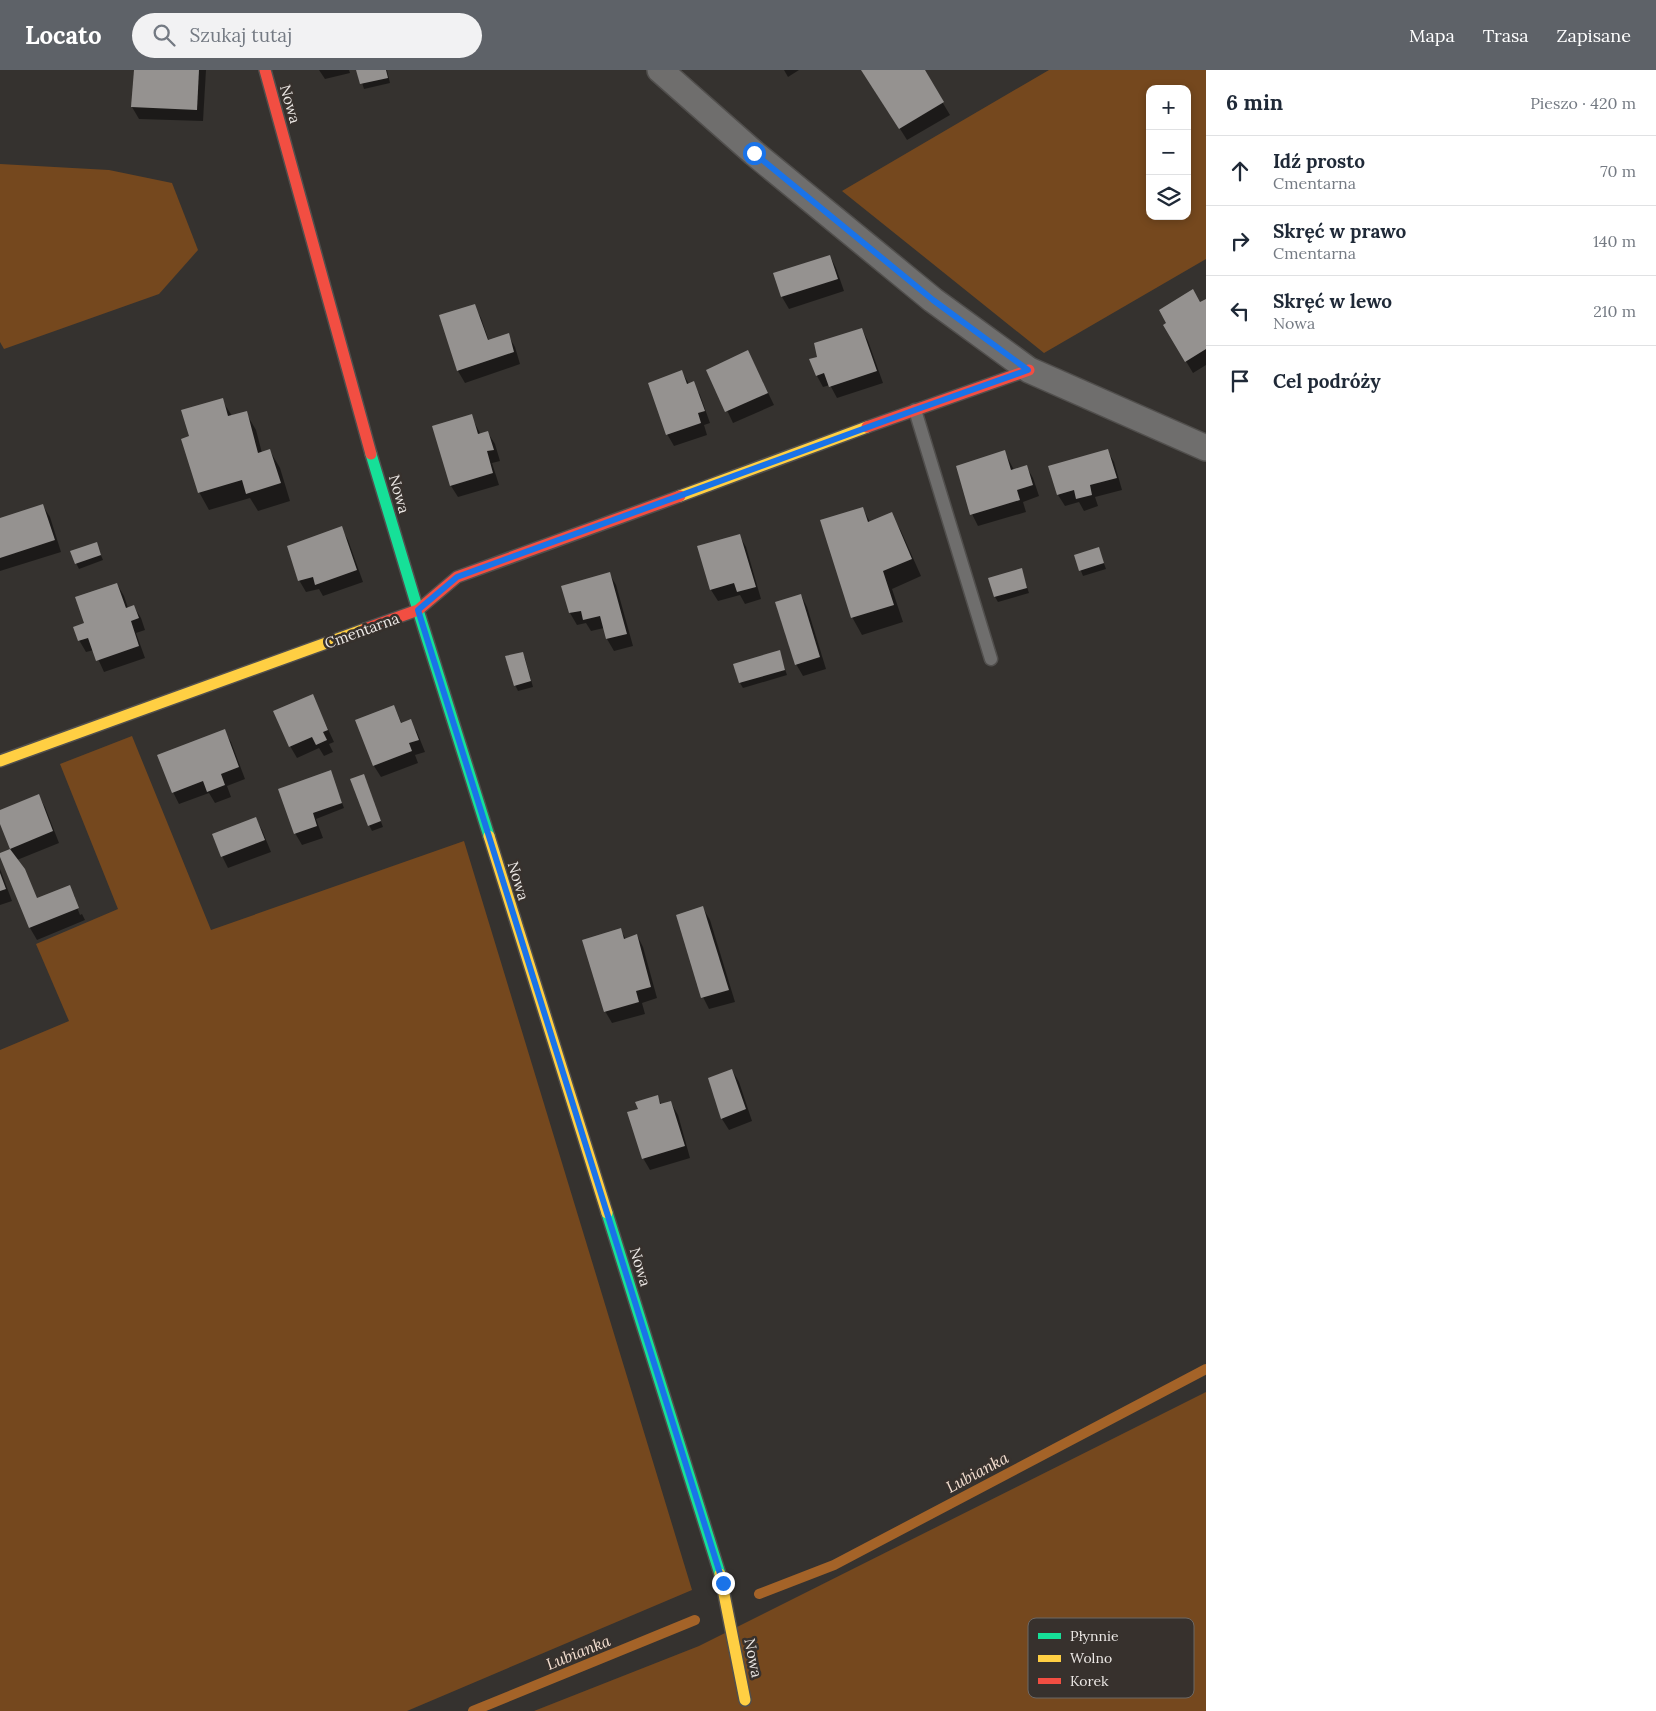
<!DOCTYPE html>
<html lang="pl">
<meta charset="utf-8">
<style>
body{margin:0;font-family:Lora,serif;background:#f2f2f3;color:#1f2937}
.controls{position:absolute;right:15px;top:15px;display:grid;overflow:hidden;border-radius:10px;box-shadow:0 2px 8px #0003}
.controls button{width:45px;height:45px;display:grid;place-items:center;padding:0;border:0;border-bottom:1px solid #e0e1e3;background:#fff;color:#1f2937;font:25px sans-serif}
.stop{position:absolute;width:15px;height:15px;margin:-11px;border:4px solid #1a73e8;border-radius:50%;background:#fff}
.stop.end{background:#1a73e8;border-color:#fff;box-shadow:0 1px 5px #0008}
.list{margin:0;padding:0;list-style:none}
h2{display:flex;justify-content:space-between;align-items:center;height:65px;margin:0;padding:0 20px;font-size:21px}
h2 small{font-size:16px;font-weight:400;color:#747a83}
.list li{display:grid;grid-template-columns:32px 1fr auto;gap:15px;align-items:center;box-sizing:border-box;height:70px;padding:0 20px;border-top:1px solid #e0e1e3}
.list b{display:block;font-size:19px;white-space:nowrap}
.list p{margin:0;font-size:16px;white-space:nowrap;color:#747a83}
.list em{font-size:16px;font-style:normal;color:#747a83}
.icon{flex:none;width:28px;height:28px;fill:none;stroke:currentColor;stroke-width:2;stroke-linecap:round;stroke-linejoin:round}
.map{position:relative;flex:none;width:1206px;height:1641px;overflow:hidden}
header{display:flex;align-items:center;gap:30px;box-sizing:border-box;height:70px;padding:0 25px;background:#5e6268;color:#fff}
header strong{font-size:24px}
nav{display:flex;gap:28px;margin-inline-start:auto;font-size:18px}
.search{width:350px;height:45px;background:#f2f2f3;display:flex;align-items:center;gap:12px;box-sizing:border-box;padding:0 18px;border-radius:28px;color:#747a83;font-size:19px}
main{display:flex}
aside{flex:1;background:#fff}
.map>svg:first-child{display:block}
.green{fill:#75481e;fill-rule:evenodd}
.shadow{fill:#0007}
.lines{fill:none;stroke-linecap:round;stroke-linejoin:round}
.stream{stroke:#a46328;stroke-width:10}
.building{fill:#959290}
.lane-casing{stroke:#514f4d;stroke-width:15}
.street-casing{stroke:#514f4d;stroke-width:28}
.fast-casing{stroke:#514f4d;stroke-width:14}
.slow-casing{stroke:#514f4d;stroke-width:14}
.jam-casing{stroke:#514f4d;stroke-width:14}
.lane{stroke:#6f6e6d;stroke-width:12}
.street{stroke:#6f6e6d;stroke-width:25}
.fast{stroke:#16e098;stroke-width:11}
.slow{stroke:#ffcf43;stroke-width:11}
.jam{stroke:#f24e42;stroke-width:11}
.route{stroke:#1a73e8;stroke-width:6}
.labels{text-anchor:middle;stroke-width:5;stroke-linejoin:round;paint-order:stroke}
.street-label{font-size:15px;fill:#ece8e5;stroke:#37312d}
.water-label{font-size:16px;font-style:italic;fill:#f4dfd1;stroke:#37312d}
.key{fill:#37312d;stroke:#6d6864;stroke-width:1}
.key-label{font-size:14px;fill:#ece8e5}
</style>
<header>
<strong>Locato</strong>
<div class="search"><svg class="icon" aria-label="search" viewBox="0 0 24 24"><circle cx="10" cy="10" r="6"/><path d="M15 15l6 6"/></svg>Szukaj tutaj</div>
<nav><a>Mapa</a><a>Trasa</a><a>Zapisane</a></nav>
</header>
<main>
<div class="map">
<svg width="1206" height="1641" viewBox="0 0 1206 1641">
<rect width="100%" height="100%" fill="#35322f"/>
<g class="green">
<path d="M1049,0H1206V189L1044,283L842,121ZM1150,19H1187V146H1150Z"/>
<polygon points="0,94 109,100 172,113 198,180 159,224 4,279 0,272"/>
<polygon points="132,666 211,860 464,771 692,1520 407,1641 0,1641 0,980 69,951 36,874 118,839 60,694"/>
<polygon points="1206,1322 1206,1641 534,1641 699,1576"/>
</g>
<g class="shadow">
<polygon points="135,0 206,0 203,51 139,49 132,37"/>
<polygon points="319,0 349,0 350,3 325,9"/>
<polygon points="358,0 387,0 390,13 364,19"/>
<polygon points="784,0 799,0 788,7"/>
<polygon points="863,0 923,0 950,45 907,70"/>
<polygon points="830,186 836,198 844,221 789,239 782,227 775,204"/>
<polygon points="1206,231 1206,295 1193,303 1165,256"/>
<polygon points="474,236 481,248 489,271 508,265 515,277 520,294 465,313 458,301 440,246"/>
<polygon points="862,259 868,271 883,313 837,328 830,315 823,317 817,306 819,288"/>
<polygon points="748,282 774,335 733,353 708,300"/>
<polygon points="682,302 689,314 693,313 700,325 710,353 704,355 707,365 674,376 667,364"/>
<polygon points="222,330 232,346 246,343 256,360 262,383 270,381 280,398 290,431 258,441 250,428 209,440 199,422 190,367"/>
<polygon points="471,346 481,365 488,363 495,374 500,391 492,393 499,415 458,427 451,416 434,357"/>
<polygon points="1107,380 1114,392 1122,420 1095,427 1098,436 1084,441 1079,432 1065,436 1058,425"/>
<polygon points="1004,381 1014,400 1026,396 1033,408 1039,426 1023,432 1026,442 978,456 972,444"/>
<polygon points="43,436 50,447 61,482 0,501 0,449"/>
<polygon points="863,439 870,452 891,444 901,461 921,506 892,519 903,552 862,565 852,547"/>
<polygon points="341,458 348,470 363,512 323,526 319,519 306,522 299,510"/>
<polygon points="739,465 746,477 761,529 745,534 740,525 718,531 711,520 698,477"/>
<polygon points="96,474 103,490 79,499 76,493"/>
<polygon points="1098,478 1106,499 1083,506 1075,486"/>
<polygon points="1021,500 1029,523 998,532 995,527"/>
<polygon points="609,503 616,515 633,576 614,581 607,569 604,558 591,561 586,553 577,555 570,543 563,517"/>
<polygon points="117,514 124,526 128,538 134,537 141,548 145,560 136,563 145,588 104,602 94,580 86,582 79,570 85,554"/>
<polygon points="801,525 807,537 826,599 803,606 796,594"/>
<polygon points="779,582 787,605 743,618 740,613"/>
<polygon points="522,583 525,588 533,617 518,621 515,615"/>
<polygon points="312,625 334,672 329,674 333,682 324,686 319,678 297,688 290,676"/>
<polygon points="394,636 402,654 410,651 417,662 425,682 415,685 418,693 381,707 374,696 357,650"/>
<polygon points="224,661 231,672 245,709 227,716 231,727 215,733 209,723 179,734 173,722"/>
<polygon points="330,701 344,738 316,749 323,768 302,775 295,763"/>
<polygon points="366,711 383,757 372,761 369,755"/>
<polygon points="38,725 45,737 59,773 17,790 37,830 69,817 75,827 73,827 80,845 82,844 85,850 37,870 30,858 0,784 11,779 0,751 0,741"/>
<polygon points="256,749 262,760 271,782 228,798 222,786"/>
<polygon points="0,799 12,831 0,835"/>
<polygon points="703,838 710,850 735,932 709,939 703,927"/>
<polygon points="620,860 626,869 637,865 643,877 657,928 642,933 645,944 612,953 605,941"/>
<polygon points="732,1000 739,1012 752,1051 729,1060 722,1049 709,1009"/>
<polygon points="657,1027 662,1035 671,1033 678,1045 690,1088 650,1100 643,1088 639,1040"/>
</g>
<g class="lines">
<g class="stream">
<polyline points="759,1524 834,1495 1206,1299"/>
<polyline points="473,1641 695,1550"/>
</g>
</g>
<g class="building">
<polygon points="134,0 199,0 197,40 131,37"/>
<polygon points="356,0 386,0 388,8 360,14"/>
<polygon points="861,0 925,0 944,32 899,59"/>
<polygon points="830,185 838,209 781,227 773,203"/>
<polygon points="1193,219 1200,232 1206,229 1206,279 1185,292 1163,255 1166,253 1159,240"/>
<polygon points="475,234 488,270 509,263 514,282 457,301 439,245"/>
<polygon points="862,258 877,301 829,317 824,303 816,306 809,289 817,287 814,273"/>
<polygon points="748,280 768,323 725,342 706,300"/>
<polygon points="682,300 687,314 694,311 705,341 698,343 701,353 666,365 648,313"/>
<polygon points="223,328 228,346 247,341 258,383 270,379 281,413 246,424 242,410 198,423 181,369 189,366 181,340"/>
<polygon points="472,344 478,364 488,361 494,380 487,381 493,403 450,416 432,356"/>
<polygon points="1108,379 1117,408 1090,415 1092,425 1076,429 1074,420 1057,425 1048,396"/>
<polygon points="1005,380 1011,400 1027,395 1033,415 1017,420 1020,430 970,445 956,396"/>
<polygon points="43,434 55,470 0,488 0,448"/>
<polygon points="863,437 868,452 892,442 912,489 883,501 894,535 851,548 820,450"/>
<polygon points="342,456 357,500 315,515 313,507 298,511 287,476"/>
<polygon points="740,464 756,517 737,522 734,513 710,520 697,476"/>
<polygon points="97,472 101,485 75,494 70,481"/>
<polygon points="1099,477 1104,493 1079,501 1074,485"/>
<polygon points="1022,498 1027,518 994,527 988,508"/>
<polygon points="610,502 627,564 606,569 600,546 583,550 581,541 569,543 561,516"/>
<polygon points="117,513 126,538 134,535 139,548 131,551 139,576 96,591 88,568 78,571 73,557 84,553 75,527"/>
<polygon points="801,524 820,587 795,595 775,532"/>
<polygon points="780,580 785,600 739,613 733,594"/>
<polygon points="523,582 531,611 514,616 505,586"/>
<polygon points="313,624 328,660 323,662 327,670 316,675 312,667 289,677 273,641"/>
<polygon points="394,635 401,653 411,649 419,670 409,673 412,681 373,696 355,650"/>
<polygon points="225,659 239,697 221,704 225,715 207,722 203,711 172,723 157,685"/>
<polygon points="331,700 342,733 313,743 317,756 294,764 278,719"/>
<polygon points="364,704 381,751 368,756 350,709"/>
<polygon points="39,724 53,761 10,779 0,754 0,740"/>
<polygon points="256,747 265,770 221,787 212,764"/>
<polygon points="10,779 25,799 37,828 70,815 79,838 29,858 0,787 0,783"/>
<polygon points="0,803 6,819 0,821"/>
<polygon points="703,836 729,920 701,928 676,845"/>
<polygon points="621,858 624,869 637,864 651,917 636,921 639,932 604,942 582,870"/>
<polygon points="732,999 746,1039 721,1049 708,1008"/>
<polygon points="658,1025 660,1034 671,1031 685,1076 642,1089 627,1042 638,1039 635,1032"/>
</g>
<g class="lines">
<g class="lane-casing">
<polyline id="lane" points="915,340 991,589"/>
</g>
<g class="street-casing">
<polyline id="street" points="660,0 754,83 933,230 1029,300 1206,378"/>
</g>
<g class="fast-casing">
<g id="fast">
<polyline points="371,384 418,540 489,766"/>
<polyline points="607,1143 720,1504"/>
</g>
</g>
<g class="slow-casing">
<g id="slow">
<polyline points="680,426 867,357"/>
<polyline points="0,691 365,559"/>
<polyline points="489,766 607,1143"/>
<polyline points="720,1504 745,1630"/>
</g>
</g>
<g class="jam-casing">
<g id="jam">
<polyline points="265,0 371,384"/>
<polyline points="867,357 1029,300"/>
<polyline points="365,559 418,540 457,507 680,426"/>
</g>
</g>
<use href="#lane" class="lane"/>
<use href="#street" class="street"/>
<use href="#fast" class="fast"/>
<use href="#slow" class="slow"/>
<use href="#jam" class="jam"/>
</g>
<g class="lines">
<polyline class="route" points="723,1513 418,540 457,507 915,340 1028,300 933,230 754,83"/>
</g>
<g class="labels">
<g class="street-label">
<text transform="translate(290 34) rotate(74)" y="5">Nowa</text>
<text transform="translate(399 424) rotate(74)" y="5">Nowa</text>
<text transform="translate(362 561) rotate(-20)" y="5">Cmentarna</text>
<text transform="translate(518 811) rotate(73)" y="5">Nowa</text>
<text transform="translate(640 1197) rotate(73)" y="5">Nowa</text>
<text transform="translate(753 1588) rotate(79)" y="5">Nowa</text>
</g>
<g class="water-label">
<text transform="translate(977 1402) rotate(-28)" y="6">Lubianka</text>
<text transform="translate(578 1582) rotate(-22)" y="6">Lubianka</text>
</g>
</g>
<rect x="1028" y="1548" width="166" height="80" rx="8" class="key"/>
<rect x="1038" y="1563" width="23" height="6" fill="#16e098"/>
<rect x="1038" y="1585" width="23" height="7" fill="#ffcf43"/>
<rect x="1038" y="1608" width="23" height="6" fill="#f24e42"/>
<g class="key-label">
<text x="1070" y="1571">Płynnie</text>
<text x="1070" y="1593">Wolno</text>
<text x="1070" y="1616">Korek</text>
</g>
</svg>
<div class="controls">
<button>+</button>
<button>−</button>
<button><svg class="icon" aria-label="layers" viewBox="0 0 24 24"><path d="M12 4l9 5-9 5-9-5zM3 14l9 5 9-5"/></svg></button>
</div>
<div class="stop" style="left:754px;top:83px"></div>
<div class="stop end" style="left:723px;top:1513px"></div>
</div>
<aside>
<h2>6 min<small>Pieszo · 420 m</small></h2>
<ul class="list">
<li><svg class="icon" aria-label="ahead" viewBox="0 0 24 24"><path d="M12 20V5M6 11l6-6 6 6"/></svg><div><b>Idź prosto</b><p>Cmentarna</p></div><em>70 m</em></li>
<li><svg class="icon" aria-label="right" viewBox="0 0 24 24"><path d="M7 20v-9h11M14 6l5 5-5 5"/></svg><div><b>Skręć w prawo</b><p>Cmentarna</p></div><em>140 m</em></li>
<li><svg class="icon" aria-label="left" viewBox="0 0 24 24"><path d="M17 20v-9H6M10 6l-5 5 5 5"/></svg><div><b>Skręć w lewo</b><p>Nowa</p></div><em>210 m</em></li>
<li><svg class="icon" aria-label="arrive" viewBox="0 0 24 24"><path d="M6 21V4h12l-3 4 3 4H6"/></svg><div><b>Cel podróży</b></div></li>
</ul>
</aside>
</main>
